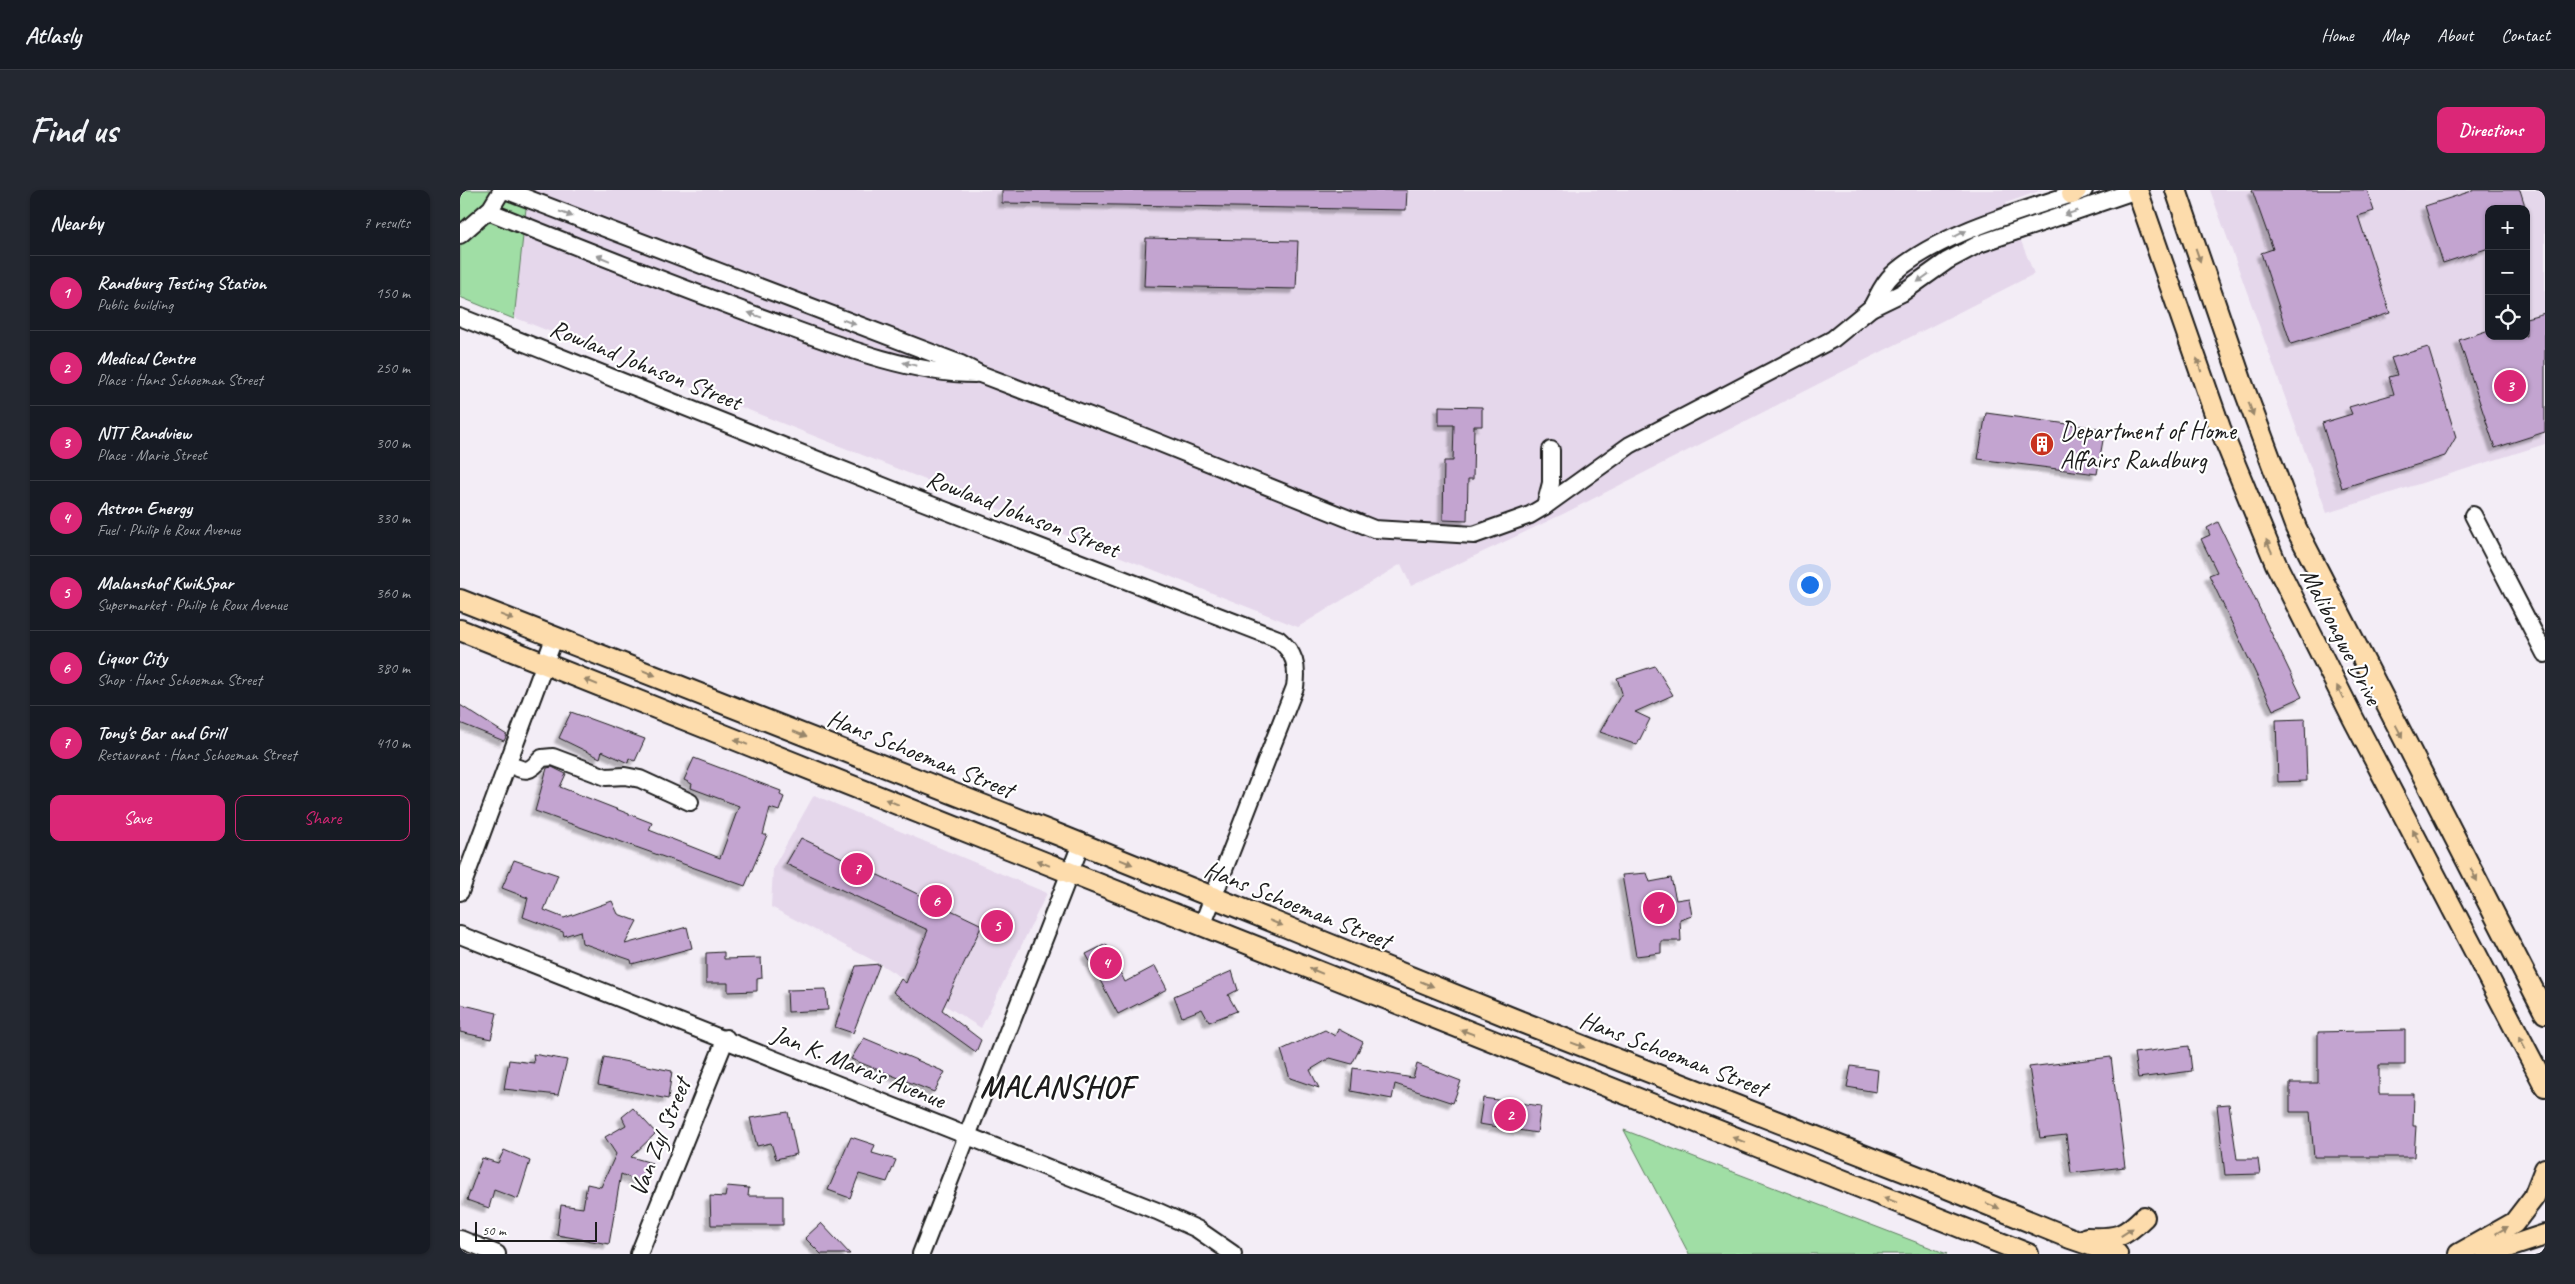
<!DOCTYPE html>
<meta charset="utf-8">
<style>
body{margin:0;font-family:Caveat,sans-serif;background:#242831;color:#f1f3f6}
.controls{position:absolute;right:15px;top:15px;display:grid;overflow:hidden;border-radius:10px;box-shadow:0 1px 4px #0004}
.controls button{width:45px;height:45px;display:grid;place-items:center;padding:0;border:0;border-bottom:1px solid #363941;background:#171b24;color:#f1f3f6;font:25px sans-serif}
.scale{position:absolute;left:15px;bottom:12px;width:122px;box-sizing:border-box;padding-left:5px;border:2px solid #1c1c1c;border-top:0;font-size:14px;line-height:18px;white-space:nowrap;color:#1c1c1c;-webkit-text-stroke:4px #fff;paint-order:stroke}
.you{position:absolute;left:1349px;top:394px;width:18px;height:18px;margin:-12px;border:4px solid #fff;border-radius:50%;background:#1a73e8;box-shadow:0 0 0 8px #1a73e833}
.badge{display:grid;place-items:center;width:32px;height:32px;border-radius:50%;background:#db2777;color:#fff;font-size:16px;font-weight:700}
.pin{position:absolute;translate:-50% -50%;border:2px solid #fff;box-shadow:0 1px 5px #0006}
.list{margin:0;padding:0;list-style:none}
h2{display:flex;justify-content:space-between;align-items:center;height:65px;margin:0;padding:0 20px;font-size:21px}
h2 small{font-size:16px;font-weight:400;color:#9ea1a6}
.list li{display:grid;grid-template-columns:32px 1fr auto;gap:15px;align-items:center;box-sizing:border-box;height:75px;padding:0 20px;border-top:1px solid #363941}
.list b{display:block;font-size:19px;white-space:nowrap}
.list p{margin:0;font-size:16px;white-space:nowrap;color:#9ea1a6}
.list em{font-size:16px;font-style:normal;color:#9ea1a6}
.actions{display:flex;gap:10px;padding:15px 20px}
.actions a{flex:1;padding:11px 0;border:1px solid #db2777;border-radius:10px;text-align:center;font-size:18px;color:#db2777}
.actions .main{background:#db2777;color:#fff}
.icon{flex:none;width:28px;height:28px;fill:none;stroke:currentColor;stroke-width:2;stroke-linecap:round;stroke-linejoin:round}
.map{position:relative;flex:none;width:2085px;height:1064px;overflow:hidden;border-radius:10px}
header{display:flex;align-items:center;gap:30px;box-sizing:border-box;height:70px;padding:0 25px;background:#171b24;border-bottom:1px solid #363941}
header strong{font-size:24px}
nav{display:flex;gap:28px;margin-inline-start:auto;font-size:18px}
.intro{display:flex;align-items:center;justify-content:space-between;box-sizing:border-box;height:120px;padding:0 30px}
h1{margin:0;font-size:35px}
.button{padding:12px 22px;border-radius:10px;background:#db2777;color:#fff;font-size:18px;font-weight:700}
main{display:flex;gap:30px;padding:0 30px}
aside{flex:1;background:#171b24;border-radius:10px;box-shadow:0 1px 4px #0004}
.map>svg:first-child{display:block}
.built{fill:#e5d7eb;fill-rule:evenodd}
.green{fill:#a0dea5;stroke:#5e7d60}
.building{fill:#c3a4d0;stroke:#1c1c1c;filter:url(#shadow)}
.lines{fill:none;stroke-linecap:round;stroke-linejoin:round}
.minor-casing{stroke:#1c1c1c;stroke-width:20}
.major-casing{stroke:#1c1c1c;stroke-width:24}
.minor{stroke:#fff;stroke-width:16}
.major{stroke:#fddcac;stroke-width:20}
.oneway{fill:#999}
.oneway2{fill:#98866b}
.labels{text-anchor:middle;stroke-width:4.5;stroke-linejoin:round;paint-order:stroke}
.street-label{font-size:25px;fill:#1c1c1c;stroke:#fff}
.poi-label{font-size:25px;fill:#1c1c1c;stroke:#fff;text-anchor:start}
.district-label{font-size:30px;font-weight:bold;letter-spacing:1px;fill:#1c1c1c;stroke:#fff}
</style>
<header>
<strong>Atlasly</strong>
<nav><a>Home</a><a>Map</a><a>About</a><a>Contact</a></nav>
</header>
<div class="intro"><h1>Find us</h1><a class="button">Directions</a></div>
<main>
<aside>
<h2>Nearby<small>7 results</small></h2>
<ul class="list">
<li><span class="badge">1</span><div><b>Randburg Testing Station</b><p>Public building</p></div><em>150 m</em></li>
<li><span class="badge">2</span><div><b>Medical Centre</b><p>Place · Hans Schoeman Street</p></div><em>250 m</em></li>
<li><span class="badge">3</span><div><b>NTT Randview</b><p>Place · Marie Street</p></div><em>300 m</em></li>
<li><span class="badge">4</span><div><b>Astron Energy</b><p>Fuel · Philip le Roux Avenue</p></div><em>330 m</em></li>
<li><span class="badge">5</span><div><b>Malanshof KwikSpar</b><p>Supermarket · Philip le Roux Avenue</p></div><em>360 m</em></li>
<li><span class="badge">6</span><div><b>Liquor City</b><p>Shop · Hans Schoeman Street</p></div><em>380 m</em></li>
<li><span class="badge">7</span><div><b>Tony's Bar and Grill</b><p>Restaurant · Hans Schoeman Street</p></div><em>410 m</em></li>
</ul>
<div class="actions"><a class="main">Save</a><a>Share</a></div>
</aside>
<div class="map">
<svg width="2085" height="1064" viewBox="0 0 2085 1064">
<defs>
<filter id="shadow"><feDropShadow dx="-4.5" dy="4.5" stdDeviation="1" flood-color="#0004"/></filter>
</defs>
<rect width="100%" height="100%" fill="#f3edf6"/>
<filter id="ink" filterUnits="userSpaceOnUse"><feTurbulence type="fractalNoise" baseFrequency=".02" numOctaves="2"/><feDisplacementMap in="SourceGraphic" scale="10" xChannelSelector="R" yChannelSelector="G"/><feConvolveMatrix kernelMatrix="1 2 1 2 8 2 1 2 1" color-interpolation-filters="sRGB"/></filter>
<g filter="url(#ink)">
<g class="built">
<polygon points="0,0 1582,0 1546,13 1574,84 1105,323 951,396 941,374 838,437 0,106"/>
<path d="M1750,0H2085V254L1867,323ZM2029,19H2066V146H2029Z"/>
<polygon points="354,605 587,703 521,838 420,774 311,717 313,678"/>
</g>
<g class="green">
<polygon points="0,0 68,0 54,129 0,107"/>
<polygon points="1164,940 1487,1064 1229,1064"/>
</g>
<g class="building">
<polygon points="542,0 947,0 946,20 542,13"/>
<polygon points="1792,0 1907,0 1914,21 1898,26 1930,123 1831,154 1801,63 1813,59"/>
<polygon points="2015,0 2060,0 2066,19 2029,19 2029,58 1983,73 1965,16"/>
<polygon points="686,48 838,51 836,99 684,96"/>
<polygon points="2085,123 2085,242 2035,258 1999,150 2029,140 2029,146 2066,146 2066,128"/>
<polygon points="1968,157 1996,247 1985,266 1882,298 1862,233 1892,224 1889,217 1934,204 1929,187 1937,185 1931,168"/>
<polygon points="979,216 1022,217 1022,236 1014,236 1013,289 1008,289 1007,331 983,330 984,271 993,271 994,235 979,235"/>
<polygon points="1526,223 1645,239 1637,284 1518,269"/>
<polygon points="1758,332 1842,507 1813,520 1749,385 1757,382 1741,349 1750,345 1747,338"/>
<polygon points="1195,476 1213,505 1175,522 1190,529 1177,555 1140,542 1162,503 1157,488"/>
<polygon points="0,515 47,545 44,551 0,533"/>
<polygon points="111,522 185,549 175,571 169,568 168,573 142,561 140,568 99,548"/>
<polygon points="1845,529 1847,591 1818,592 1816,530"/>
<polygon points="234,568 321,601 320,605 324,607 319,621 310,618 303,645 307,645 285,696 75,621 87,578 92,577 106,584 100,597 192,633 189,640 260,668 279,616 231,598 232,594 224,590"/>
<polygon points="341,648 522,735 482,820 521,850 516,862 433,802 441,789 446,793 468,740 326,674"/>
<polygon points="54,670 98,685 84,720 104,728 152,711 158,724 177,731 165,754 227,737 232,758 172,774 171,770 122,753 120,741 104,746 103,742 63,727 68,708 42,698"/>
<polygon points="1187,683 1190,692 1211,688 1216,710 1229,708 1232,726 1220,730 1221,751 1201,751 1201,763 1176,766 1162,685"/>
<polygon points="646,754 665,792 695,776 707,799 658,824 626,764"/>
<polygon points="264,762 264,769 301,768 302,788 297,789 297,801 268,802 268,793 246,793 246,763"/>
<polygon points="420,774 393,843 375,837 396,776"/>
<polygon points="772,781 778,800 768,805 777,821 749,832 742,819 722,827 714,806"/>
<polygon points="366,799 368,820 328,822 327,800"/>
<polygon points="0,814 37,823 31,849 0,842"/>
<polygon points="878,839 903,852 892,874 870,868 850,880 859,898 830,888 821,860 865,840 875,846"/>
<polygon points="1945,840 1945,875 1919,875 1919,904 1954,904 1953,936 1956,936 1954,967 1854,967 1850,922 1830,922 1830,893 1858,893 1858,842"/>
<polygon points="404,848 485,882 474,902 391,869"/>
<polygon points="1729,856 1732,881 1678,888 1674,863"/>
<polygon points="73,864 107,870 98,905 44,899 49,870 74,873"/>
<polygon points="144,867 212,881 208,909 138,895"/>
<polygon points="1651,867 1665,977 1611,983 1606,945 1580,948 1569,877"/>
<polygon points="957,874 1001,891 993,913 935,894 932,909 891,901 893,878 953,888"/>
<polygon points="1391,876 1418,880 1416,902 1387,897"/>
<polygon points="1023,908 1081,916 1077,943 1019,934"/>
<polygon points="1769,914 1777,969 1798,969 1800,984 1765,985 1757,915"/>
<polygon points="173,918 196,943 171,967 192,973 184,994 161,984 149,1054 97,1045 101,1015 123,1018 127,994 141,997 156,964 145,947 166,935 162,927"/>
<polygon points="328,922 337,964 316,969 311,953 297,956 290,928"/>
<polygon points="391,947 415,955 412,963 436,970 427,992 399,984 390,1008 368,1000"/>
<polygon points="44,960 70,971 58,1009 34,1000 29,1018 7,1010 22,968 38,973"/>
<polygon points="267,996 289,998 288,1006 323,1006 323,1035 251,1035 250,1006 265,1007"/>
<polygon points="361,1033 390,1064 361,1064 345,1048"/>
</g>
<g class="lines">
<g class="minor-casing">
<g id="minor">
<polyline points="45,0 501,174 520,184 680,245 914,339 1014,345 1070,325 1085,316 1091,293 1091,260"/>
<path d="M28,21C122,59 216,96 311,131C372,153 449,184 515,184"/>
<polyline points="0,45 31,18 42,0"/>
<path d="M1411,118C1417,108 1423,93 1432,85C1477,43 1566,20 1624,0"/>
<path d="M0,127L453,308L818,449C835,463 838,476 835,497L742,736"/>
<polyline points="1085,316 1170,255 1373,149 1411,118 1442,103 1487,71 1519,54 1677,0"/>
<polyline points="2013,325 2085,464"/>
<path d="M48,574C67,582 68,583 82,568L93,567L146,587L165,586L180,589L230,612"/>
<polyline points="0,702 95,446"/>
<polyline points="0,745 697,1021 737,1039 773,1064"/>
<polyline points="0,1049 37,1064"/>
<polyline points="179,1064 266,848"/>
<polyline points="461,1064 621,654"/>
</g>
</g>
<g class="major-casing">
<g id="major">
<polyline points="1677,0 1760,238 1816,374 1893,528 2085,896"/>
<polyline points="1716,0 1782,193 1836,338 2085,823"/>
<polyline points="1612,4 1616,0"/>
<polyline points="0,410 599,645 1064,833 1487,998 1610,1048 1657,1064"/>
<polyline points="0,440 1568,1064"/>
<path d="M1627,1048C1656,1049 1663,1048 1684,1027"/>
<polyline points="1999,1064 2054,1033 2074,1007 2085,979"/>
<polyline points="2027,1064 2085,1045"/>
</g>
</g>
<use href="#minor" class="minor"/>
<use href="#major" class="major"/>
</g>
<defs><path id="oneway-solid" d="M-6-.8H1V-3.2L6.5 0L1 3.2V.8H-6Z" transform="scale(1.25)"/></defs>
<g class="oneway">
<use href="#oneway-solid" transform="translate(1611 23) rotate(161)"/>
<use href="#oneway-solid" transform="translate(106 24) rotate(21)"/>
<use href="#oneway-solid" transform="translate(1500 44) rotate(-27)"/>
<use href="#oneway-solid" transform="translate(143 68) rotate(-158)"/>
<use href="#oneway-solid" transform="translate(1463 88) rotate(144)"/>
<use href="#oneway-solid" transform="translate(295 125) rotate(-160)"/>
<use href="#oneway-solid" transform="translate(389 132) rotate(21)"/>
<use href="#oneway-solid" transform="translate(450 174) rotate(-167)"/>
</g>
<g class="oneway2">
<use href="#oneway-solid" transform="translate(1738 65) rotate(71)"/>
<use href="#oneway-solid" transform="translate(1739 175) rotate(-108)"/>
<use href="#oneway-solid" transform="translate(1791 219) rotate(70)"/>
<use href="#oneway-solid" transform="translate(1809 356) rotate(-114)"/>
<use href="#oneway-solid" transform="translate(47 427) rotate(21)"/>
<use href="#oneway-solid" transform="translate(189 483) rotate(22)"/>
<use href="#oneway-solid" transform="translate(131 492) rotate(-158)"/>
<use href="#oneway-solid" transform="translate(1880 502) rotate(-117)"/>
<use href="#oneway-solid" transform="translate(1939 541) rotate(62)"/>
<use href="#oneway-solid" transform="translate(340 544) rotate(22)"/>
<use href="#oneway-solid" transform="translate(281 552) rotate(-158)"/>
<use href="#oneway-solid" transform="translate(432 612) rotate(-158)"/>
<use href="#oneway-solid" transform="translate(1956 646) rotate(-118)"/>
<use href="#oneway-solid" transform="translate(666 672) rotate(22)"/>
<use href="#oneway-solid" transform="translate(583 673) rotate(-158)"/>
<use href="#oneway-solid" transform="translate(2014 685) rotate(62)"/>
<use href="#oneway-solid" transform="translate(816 733) rotate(22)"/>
<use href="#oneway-solid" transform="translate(856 781) rotate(-158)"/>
<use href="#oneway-solid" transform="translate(967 794) rotate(22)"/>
<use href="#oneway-solid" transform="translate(1007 842) rotate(-159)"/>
<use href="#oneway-solid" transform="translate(2062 853) rotate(-118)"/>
<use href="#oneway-solid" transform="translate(1118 855) rotate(21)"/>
<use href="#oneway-solid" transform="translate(1279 950) rotate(-158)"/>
<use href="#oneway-solid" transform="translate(1430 1010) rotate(-159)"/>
<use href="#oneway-solid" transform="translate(1533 1016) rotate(22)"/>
<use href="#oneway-solid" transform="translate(2042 1040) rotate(-30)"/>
<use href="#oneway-solid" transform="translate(1667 1042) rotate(-33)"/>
</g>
</g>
<defs>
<g id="building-disc" transform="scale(1.25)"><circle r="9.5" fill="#c8321e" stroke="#fff"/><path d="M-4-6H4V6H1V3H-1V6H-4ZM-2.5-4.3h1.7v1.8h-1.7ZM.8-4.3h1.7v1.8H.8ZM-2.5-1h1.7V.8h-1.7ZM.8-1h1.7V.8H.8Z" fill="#fff"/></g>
</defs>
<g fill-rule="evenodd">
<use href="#building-disc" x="1582" y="254"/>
</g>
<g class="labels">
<g class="street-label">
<text transform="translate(186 174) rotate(22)" y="9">Rowland Johnson Street</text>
<text transform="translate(563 323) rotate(21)" y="9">Rowland Johnson Street</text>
<text transform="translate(1882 446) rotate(63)" y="9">Malibongwe Drive</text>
<text transform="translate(461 563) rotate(22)" y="9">Hans Schoeman Street</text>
<text transform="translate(838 714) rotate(22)" y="9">Hans Schoeman Street</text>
<text transform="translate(1214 863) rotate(21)" y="9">Hans Schoeman Street</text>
<text transform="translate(399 876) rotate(22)" y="9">Jan K. Marais Avenue</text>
<text transform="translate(199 947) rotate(-68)" y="9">Van Zyl Street</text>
</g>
<g class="poi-label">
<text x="1600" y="249">Department of Home<tspan x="1600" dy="29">Affairs Randburg</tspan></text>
</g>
<g class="district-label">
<text x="597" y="907">MALANSHOF</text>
</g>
</g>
</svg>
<div class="controls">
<button>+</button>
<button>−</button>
<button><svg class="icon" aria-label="locate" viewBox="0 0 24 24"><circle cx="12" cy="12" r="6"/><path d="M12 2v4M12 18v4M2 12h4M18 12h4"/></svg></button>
</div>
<div class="scale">50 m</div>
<div class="you"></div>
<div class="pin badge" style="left:1199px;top:718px">1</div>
<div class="pin badge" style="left:1050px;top:925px">2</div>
<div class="pin badge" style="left:2050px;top:196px">3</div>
<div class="pin badge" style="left:646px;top:773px">4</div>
<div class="pin badge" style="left:537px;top:736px">5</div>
<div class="pin badge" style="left:476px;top:711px">6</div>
<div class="pin badge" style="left:397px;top:679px">7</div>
</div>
</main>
